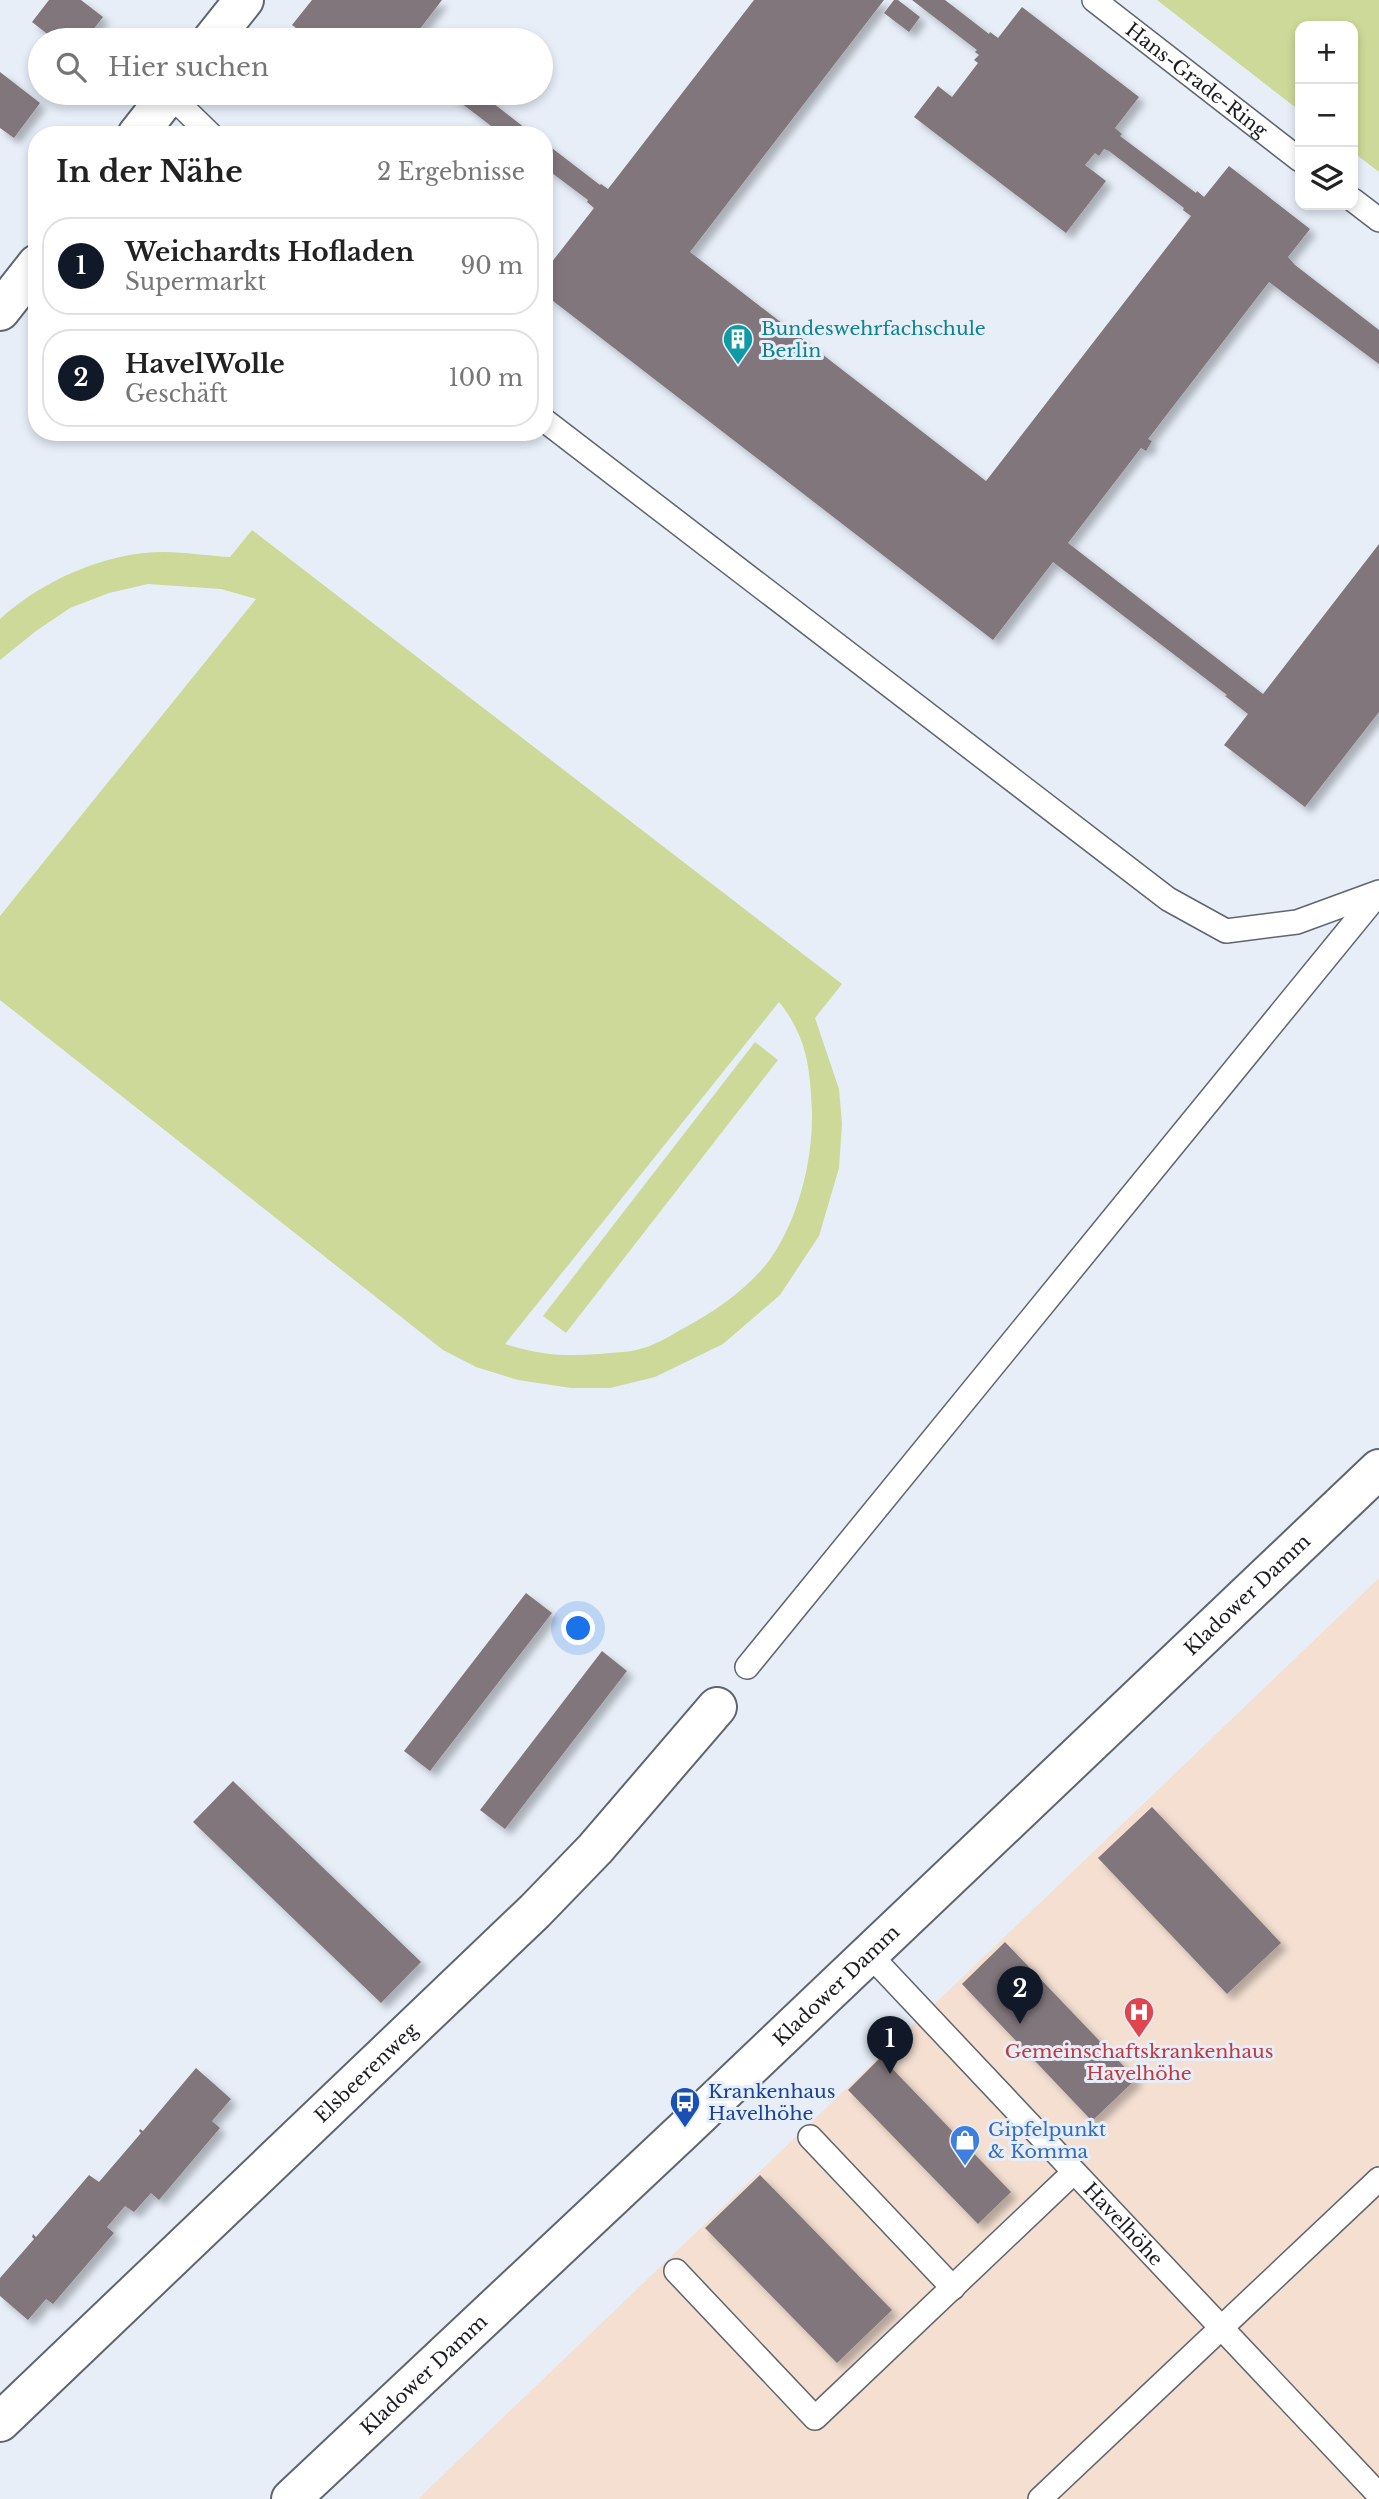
<!DOCTYPE html>
<html lang="de">
<meta charset="utf-8">
<style>
body{margin:0;font-family:"Libre Baskerville",serif;background:#f2f2f2;color:#222}
.controls{position:absolute;right:21px;top:21px;display:grid;overflow:hidden;border-radius:14px;box-shadow:0 4px 10px #0003}
.controls button{width:63px;height:63px;display:grid;place-items:center;padding:0;border:0;border-bottom:2px solid #e0e0e0;background:#fff;color:#222;font:35px sans-serif}
.you{position:absolute;left:579px;top:1629px;width:24px;height:24px;margin:-18px;border:5px solid #fff;border-radius:50%;background:#1a73e8;box-shadow:0 0 0 10px #1a73e833}
.badge{display:grid;place-items:center;width:46px;height:46px;border-radius:50%;background:#111827;color:#fff;font-size:23px;font-weight:700}
.pin{position:absolute;translate:-50% -58px;filter:drop-shadow(0 2px 4px #0008)}
.pin::after{content:'';position:absolute;top:37px;width:24px;height:21px;background:inherit;clip-path:polygon(0 0,100% 0,50% 100%)}
.list{margin:0;padding:0;list-style:none}
h2{display:flex;justify-content:space-between;align-items:center;height:91px;margin:0;padding:0 28px;font-size:30px}
h2 small{font-size:23px;font-weight:400;color:#767676}
.list li{display:grid;grid-template-columns:46px 1fr auto;gap:21px;align-items:center;box-sizing:border-box;height:98px;margin:0 14px 14px;padding:0 14px;border:2px solid #e0e0e0;border-radius:28px}
.list b{display:block;font-size:26px;white-space:nowrap}
.list p{margin:0;font-size:23px;white-space:nowrap;color:#767676}
.list em{font-size:23px;font-style:normal;color:#767676}
.icon{flex:none;width:38px;height:38px;fill:none;stroke:currentColor;stroke-width:2;stroke-linecap:round;stroke-linejoin:round}
.map{position:relative;flex:none;width:1379px;height:2499px;overflow:hidden}
.search{position:absolute;background:#fff;box-shadow:0 4px 10px #0003;left:28px;top:28px;width:525px;height:77px;display:flex;align-items:center;gap:18px;box-sizing:border-box;padding:0 24px;border-radius:38px;color:#767676;font-size:26px}
.panel{position:absolute;background:#fff;box-shadow:0 4px 10px #0003;left:28px;top:126px;width:525px;height:315px;border-radius:28px}
.map>svg:first-child{display:block}
.medical{fill:#f4dfd1}
.green{fill:#cdd998;fill-rule:evenodd}
.building{fill:#81767c;filter:url(#shadow)}
.lines{fill:none;stroke-linecap:round;stroke-linejoin:round}
.lane-casing{stroke:#5f656d;stroke-width:26}
.street-casing{stroke:#5f656d;stroke-width:42}
.secondary-casing{stroke:#5f656d;stroke-width:42}
.lane{stroke:#fff;stroke-width:23}
.street{stroke:#fff;stroke-width:38}
.secondary{stroke:#fff;stroke-width:38}
.labels{text-anchor:middle;stroke-width:6;stroke-linejoin:round;paint-order:stroke}
.street-label{font-size:19px;fill:#191b1f;stroke:#e7eef8}
.culture-label{font-size:19px;fill:#0d838f;stroke:#e7eef8;text-anchor:start}
.health-label{font-size:19px;fill:#be3a42;stroke:#e7eef8}
.transit-label{font-size:19px;fill:#164399;stroke:#e7eef8;text-anchor:start}
.shop-label{font-size:19px;fill:#366cbe;stroke:#e7eef8;text-anchor:start}
</style>
<div class="map">
<svg width="1379" height="2499" viewBox="0 0 1379 2499">
<defs>
<filter id="shadow"><feDropShadow dx="6" dy="6" stdDeviation="3.5" flood-color="#0004"/></filter>
</defs>
<rect width="100%" height="100%" fill="#e7eef8"/>
<polygon class="medical" points="1379,1578 1379,2499 418,2499"/>
<g class="green">
<polygon points="1157,0 1379,0 1379,172 1353,152 1353,26 1300,26 1300,111"/>
<path d="M252,530L842,984L815,1018L839,1089L842,1124L839,1168L819,1236L780,1295L723,1344L655,1377L610,1388H571L518,1380L476,1367L443,1350L0,1000V916L256,599L221,589L148,584L109,593L70,608L36,631L0,660V619C43,580 106,552 164,552C186,552 208,556 230,557ZM779,1002C807,1037 810,1067 812,1111C813,1160 799,1217 771,1258C750,1287 716,1311 684,1328C670,1336 652,1347 636,1350C628,1352 618,1352 610,1353C568,1357 545,1356 505,1344Z"/>
<polygon points="755,1042 778,1060 566,1333 543,1316"/>
</g>
<g class="building">
<polygon points="49,0 81,0 103,17 85,40 55,40 32,22"/>
<polygon points="312,0 442,0 413,38 416,40 312,40 292,25"/>
<polygon points="754,0 884,0 690,252 986,481 1191,216 1183,210 1184,208 1109,151 1104,149 1099,156 1095,153 1085,165 1106,181 1066,233 914,117 938,86 952,97 978,63 974,60 979,55 975,52 977,50 912,0 945,0 989,34 990,32 998,38 1022,7 1139,97 1115,128 1122,134 1120,136 1196,193 1197,191 1204,197 1229,166 1310,229 1288,257 1295,265 1379,330 1379,364 1269,282 1148,439 1152,441 1146,451 1141,448 1068,543 1263,694 1379,544 1379,712 1305,807 1224,745 1248,714 1225,696 1227,695 1053,562 993,640 544,294 544,272 594,208 587,202 588,200 544,167 544,142 600,185 601,184 608,189"/>
<polygon points="894,0 898,0 920,17 909,32 884,13"/>
<polygon points="0,72 40,103 14,138 0,128"/>
<polygon points="448,93 480,93 534,135 503,135"/>
<polygon points="526,1593 552,1613 430,1771 404,1751"/>
<polygon points="602,1651 627,1671 505,1829 480,1810"/>
<polygon points="233,1781 421,1962 381,2003 193,1822"/>
<polygon points="1152,1807 1281,1943 1227,1994 1098,1858"/>
<polygon points="1005,1942 1136,2079 1092,2121 962,1984"/>
<polygon points="881,2057 1011,2192 978,2224 848,2090"/>
<polygon points="196,2068 231,2099 212,2121 220,2128 159,2200 151,2193 134,2212 125,2206 107,2227 114,2233 53,2304 46,2299 28,2320 0,2296 0,2278 34,2239 32,2237 33,2234 36,2237 89,2175 99,2182 141,2133 139,2131 140,2129 143,2131"/>
<polygon points="760,2175 892,2310 837,2363 705,2228"/>
</g>
<g class="lines">
<g class="lane-casing">
<g id="lane">
<path id="s1" d="M1094,0L1300,160"/>
<polyline points="169,94 211,135"/>
<polyline points="1353,200 1379,220"/>
<polyline points="544,420 1168,899 1226,931 1297,922 1379,892"/>
<polyline points="747,1667 1378,894"/>
<path id="s2" d="M869,1954L1379,2495"/>
<polyline points="810,2137 953,2288"/>
<polyline points="676,2271 815,2418 1074,2172"/>
<polyline points="1040,2499 1379,2179"/>
</g>
</g>
<g class="street-casing">
<g id="street">
<polyline points="212,40 244,0"/>
<polyline points="137,135 170,93"/>
<polyline points="0,311 37,264"/>
<path id="s3" d="M0,2422L535,1911L595,1849L717,1707"/>
</g>
</g>
<g class="secondary-casing">
<g id="secondary">
<path id="s4" d="M291,2499L685,2129L1379,1469"/>
</g>
</g>
<use href="#lane" class="lane"/>
<use href="#street" class="street"/>
<use href="#secondary" class="secondary"/>
</g>
<defs>
<g id="building-pin" transform="scale(1.575)"><path d="M0 17L-7.5 6A9.5 9.5 0 1 1 7.5 6Z" fill="#0f9aa8" stroke="#e7eef8"/><path d="M-4-6H4V6H1V3H-1V6H-4ZM-2.5-4.3h1.7v1.8h-1.7ZM.8-4.3h1.7v1.8H.8ZM-2.5-1h1.7V.8h-1.7ZM.8-1h1.7V.8H.8Z" fill="#fff"/></g>
<g id="hospital-pin" transform="scale(1.575)"><path d="M0 17L-7.5 6A9.5 9.5 0 1 1 7.5 6Z" fill="#e0444e" stroke="#e7eef8"/><path d="M-5-5h3v3.5h4V-5h3V5h-3V1.5h-4V5h-3Z" fill="#fff"/></g>
<g id="bus-pin" transform="scale(1.575)"><path d="M0 17L-7.5 6A9.5 9.5 0 1 1 7.5 6Z" fill="#1a4fb4" stroke="#e7eef8"/><path d="M-5-6H5V4H4V6H2V4H-2V6H-4V4H-5ZM-3.5-4V0h7V-4ZM-3.5 1.2v1.5H-2V1.2ZM2 1.2v1.5H3.5V1.2Z" fill="#fff"/></g>
<g id="shop-pin" transform="scale(1.575)"><path d="M0 17L-7.5 6A9.5 9.5 0 1 1 7.5 6Z" fill="#3f7fe0" stroke="#e7eef8"/><path d="M-5-2.5h2.3a2.7 3.5 0 0 1 5.4 0H5L5.5 6h-11ZM-1.5-2.5h3a1.5 2.3 0 0 0-3 0Z" fill="#fff"/></g>
</defs>
<g fill-rule="evenodd">
<use href="#building-pin" x="738" y="339"/>
<use href="#hospital-pin" x="1139" y="2012"/>
<use href="#bus-pin" x="685" y="2102"/>
<use href="#shop-pin" x="965" y="2140"/>
</g>
<g class="labels">
<g class="street-label">
<text dy="7" stroke="none"><textPath href="#s1" startOffset="130">Hans-Grade-Ring</textPath></text>
<text dy="7" stroke="none"><textPath href="#s4" startOffset="1316">Kladower Damm</textPath></text>
<text dy="7" stroke="none"><textPath href="#s4" startOffset="749">Kladower Damm</textPath></text>
<text dy="7" stroke="none"><textPath href="#s3" startOffset="506">Elsbeerenweg</textPath></text>
<text dy="7" stroke="none"><textPath href="#s2" startOffset="371">Havelhöhe</textPath></text>
<text dy="7" stroke="none"><textPath href="#s4" startOffset="182">Kladower Damm</textPath></text>
</g>
<g class="culture-label">
<text x="761" y="335">Bundeswehrfachschule<tspan x="761" dy="22">Berlin</tspan></text>
</g>
<g class="health-label">
<text x="1139" y="2058">Gemeinschaftskrankenhaus<tspan x="1139" dy="22">Havelhöhe</tspan></text>
</g>
<g class="transit-label">
<text x="708" y="2098">Krankenhaus<tspan x="708" dy="22">Havelhöhe</tspan></text>
</g>
<g class="shop-label">
<text x="988" y="2136">Gipfelpunkt<tspan x="988" dy="22">&amp; Komma</tspan></text>
</g>
</g>
</svg>
<div class="controls">
<button>+</button>
<button>−</button>
<button><svg class="icon" aria-label="layers" viewBox="0 0 24 24"><path d="M12 4l9 5-9 5-9-5zM3 14l9 5 9-5"/></svg></button>
</div>
<div class="you"></div>
<div class="pin badge" style="left:890px;top:2074px">1</div>
<div class="pin badge" style="left:1020px;top:2024px">2</div>
<div class="search"><svg class="icon" aria-label="search" viewBox="0 0 24 24"><circle cx="10" cy="10" r="6"/><path d="M15 15l6 6"/></svg>Hier suchen</div>
<section class="panel">
<h2>In der Nähe<small>2 Ergebnisse</small></h2>
<ul class="list">
<li><span class="badge">1</span><div><b>Weichardts Hofladen</b><p>Supermarkt</p></div><em>90 m</em></li>
<li><span class="badge">2</span><div><b>HavelWolle</b><p>Geschäft</p></div><em>100 m</em></li>
</ul>
</section>
</div>
